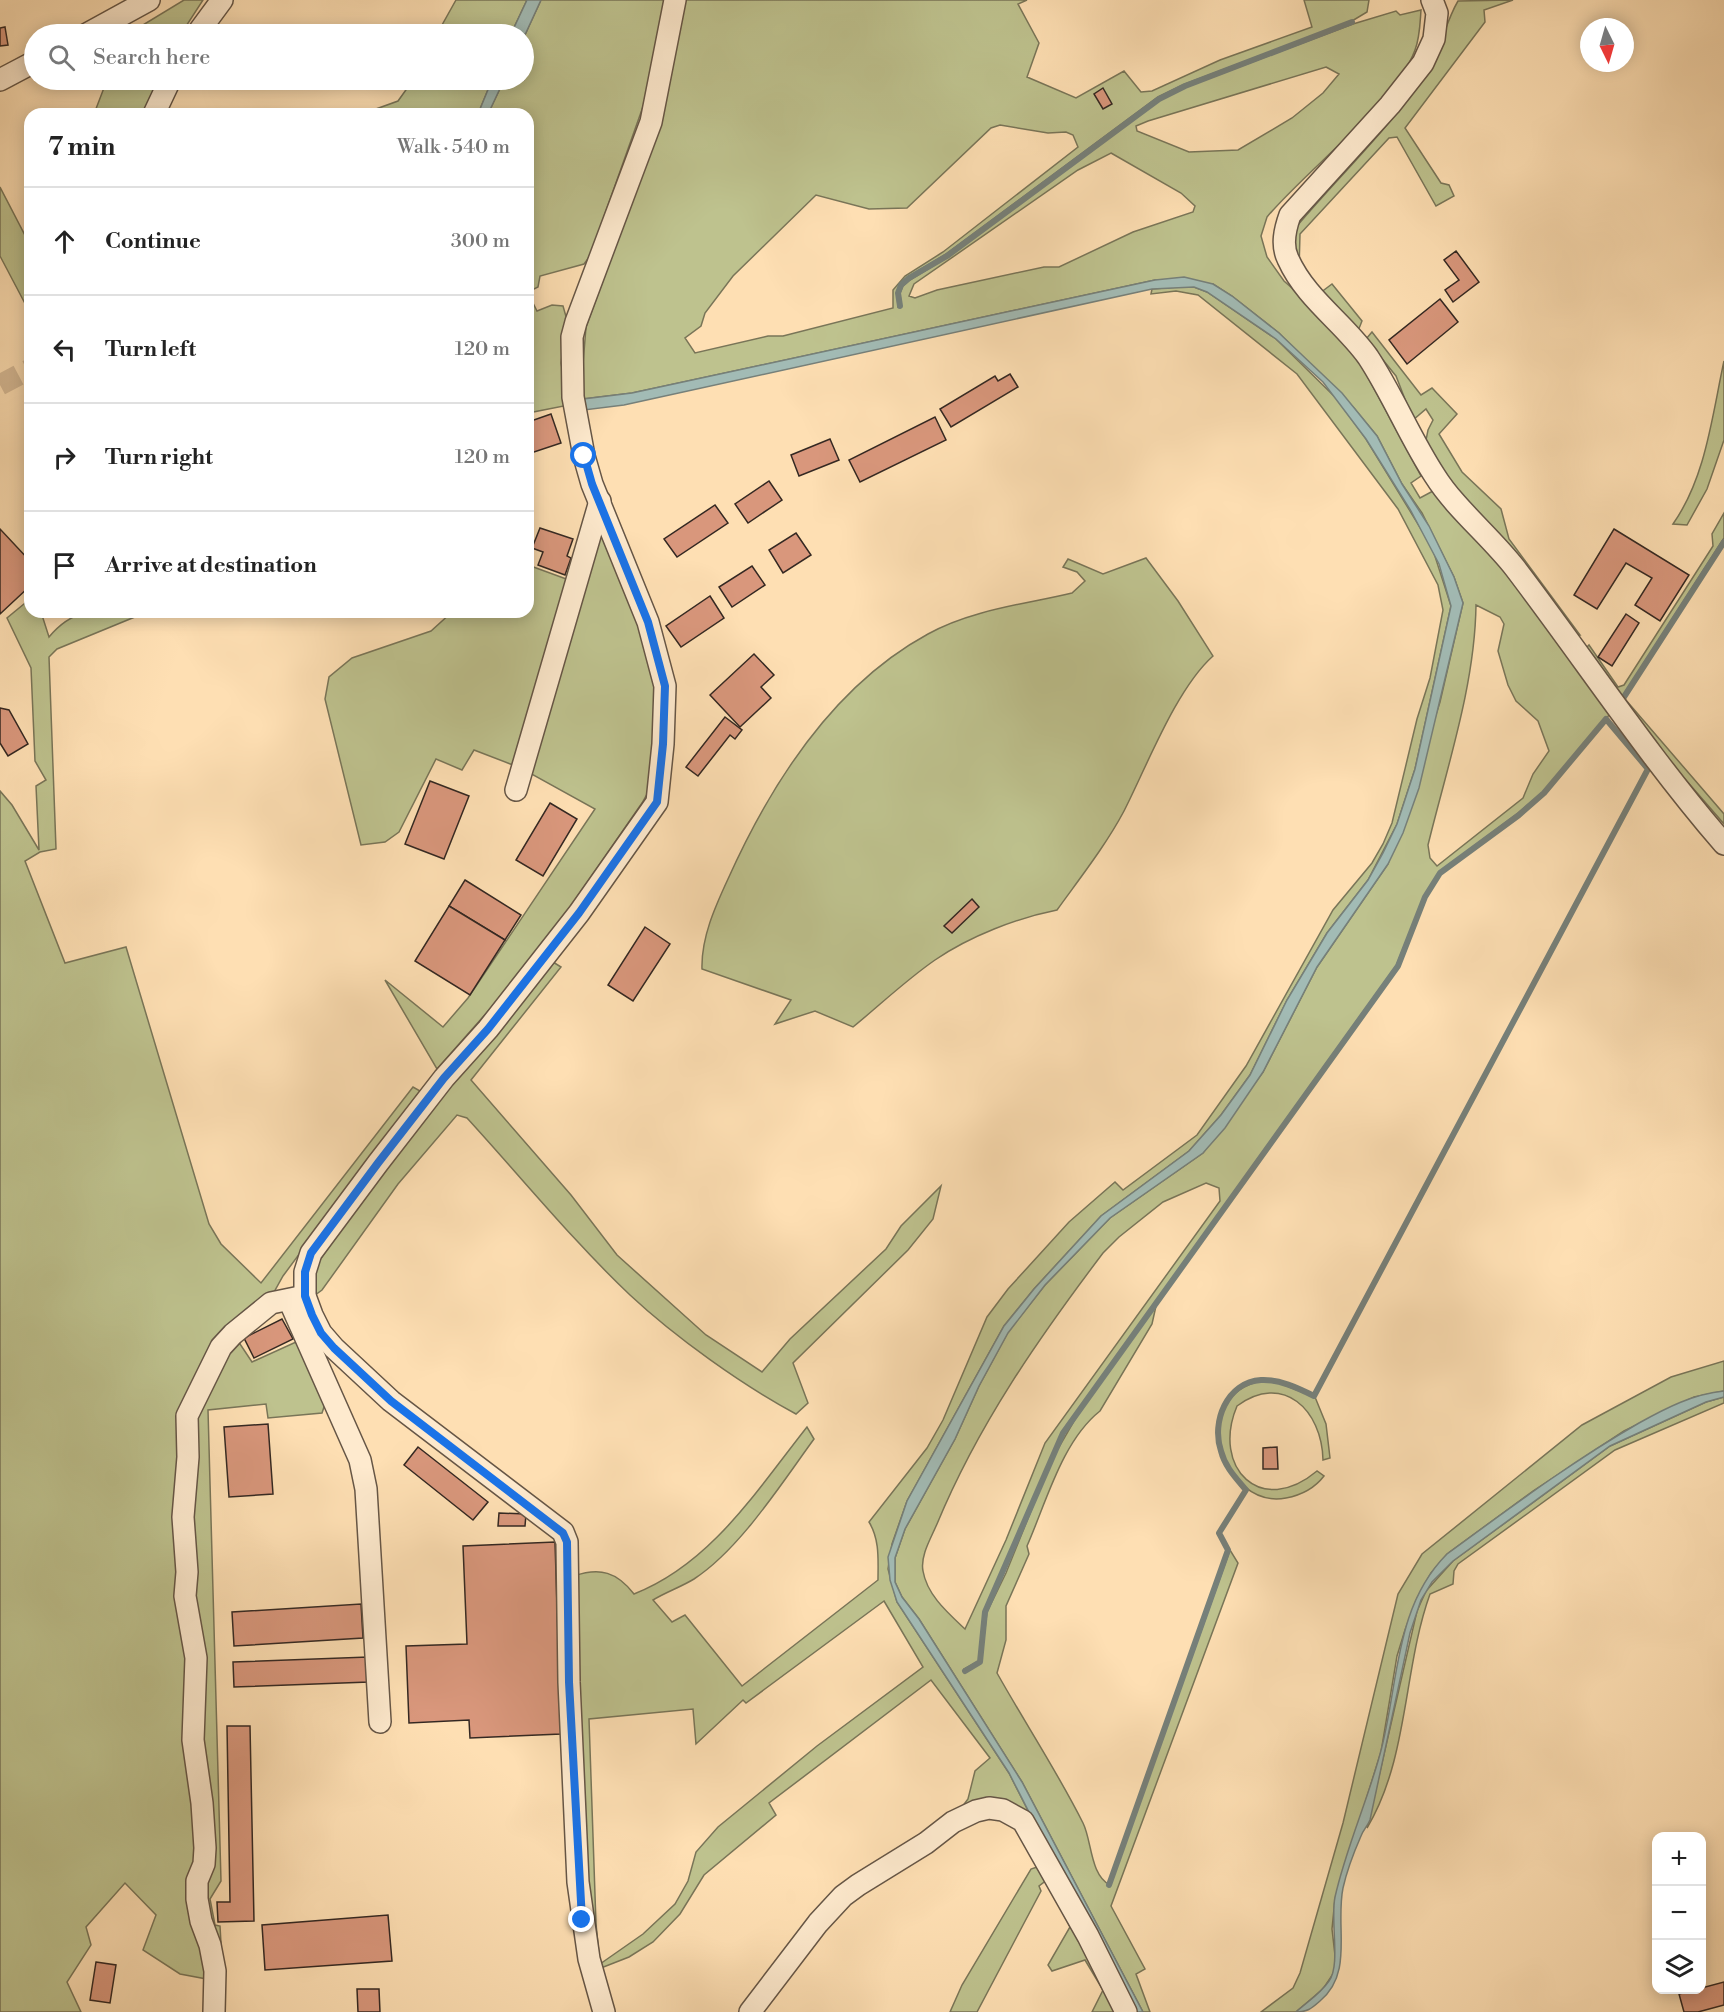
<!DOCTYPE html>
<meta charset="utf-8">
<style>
body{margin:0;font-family:"Libre Bodoni",serif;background:#f6f6f6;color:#222}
.controls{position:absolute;right:18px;bottom:18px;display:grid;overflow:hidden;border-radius:12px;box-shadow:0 3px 15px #0003}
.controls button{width:54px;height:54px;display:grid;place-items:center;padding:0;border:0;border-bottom:2px solid #e0e0e0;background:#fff;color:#222;font:30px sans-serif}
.compass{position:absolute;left:1580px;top:18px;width:54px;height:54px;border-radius:50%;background:#fff;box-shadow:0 3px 15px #0003;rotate:175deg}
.stop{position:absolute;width:18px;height:18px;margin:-14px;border:4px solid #1a73e8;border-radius:50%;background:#fff}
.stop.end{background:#1a73e8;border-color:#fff;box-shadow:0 2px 6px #0008}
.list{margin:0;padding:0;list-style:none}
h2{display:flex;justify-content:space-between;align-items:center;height:78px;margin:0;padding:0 24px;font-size:26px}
h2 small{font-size:20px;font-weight:400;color:#767676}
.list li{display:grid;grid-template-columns:39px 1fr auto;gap:18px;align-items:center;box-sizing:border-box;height:108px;padding:0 24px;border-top:2px solid #e0e0e0}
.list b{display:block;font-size:22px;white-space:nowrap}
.list em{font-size:20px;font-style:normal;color:#767676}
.icon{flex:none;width:33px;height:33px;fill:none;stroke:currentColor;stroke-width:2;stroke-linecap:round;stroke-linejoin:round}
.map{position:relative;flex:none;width:1724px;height:2012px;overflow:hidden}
.search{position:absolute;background:#fff;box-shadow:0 3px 15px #0003;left:24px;top:24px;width:510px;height:66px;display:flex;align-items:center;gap:15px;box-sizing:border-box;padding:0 21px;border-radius:33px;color:#767676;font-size:22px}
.panel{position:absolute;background:#fff;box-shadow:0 3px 15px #0003;left:24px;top:108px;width:510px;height:510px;border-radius:18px}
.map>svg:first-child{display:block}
.green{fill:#bec28e;stroke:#797558;stroke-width:1.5;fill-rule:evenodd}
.water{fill:#a2bbb5;stroke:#76807a;stroke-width:1.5}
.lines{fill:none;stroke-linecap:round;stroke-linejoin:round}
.stream{stroke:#76807a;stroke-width:6}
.building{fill:#d9977c;stroke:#342822;stroke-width:1.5}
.minor-tunnel{stroke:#d6ba96;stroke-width:21;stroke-dasharray:21 10;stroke-linecap:butt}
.minor-casing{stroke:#665646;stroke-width:24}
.minor{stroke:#feeace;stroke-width:21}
.route{stroke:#1a73e8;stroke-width:8}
</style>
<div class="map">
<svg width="1724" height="2012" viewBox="0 0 1724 2012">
<rect width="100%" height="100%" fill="#fedfb3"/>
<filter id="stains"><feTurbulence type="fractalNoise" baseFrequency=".00333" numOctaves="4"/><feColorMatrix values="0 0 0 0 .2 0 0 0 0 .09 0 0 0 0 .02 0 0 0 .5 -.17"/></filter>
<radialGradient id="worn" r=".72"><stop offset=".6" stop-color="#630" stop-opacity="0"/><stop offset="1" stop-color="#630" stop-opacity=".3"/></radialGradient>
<g class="green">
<polygon points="184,0 203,0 181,34 128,34"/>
<polygon points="456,0 527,0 511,34 437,34"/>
<polygon points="541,0 665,0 645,101 590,256 584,264 540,276 538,287 528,292 528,114 488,114 504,80 524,80 524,37"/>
<path d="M684,0H1027L1018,4L1039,43L1027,77L1076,98L1124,71L1141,92L1152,91L1220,60L1312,27L1304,0H1369L1367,12L1352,21L1185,84L1158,97L946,254L908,277L900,284L897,292L898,307L901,306L900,293L903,286L910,280L948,257L1159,100L1186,87L1353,24L1396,11L1400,15L1421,10C1420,23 1420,37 1415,50C1395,104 1306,170 1267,217L1261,236L1267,257L1284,281L1317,310L1358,359L1421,476L1411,483L1420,498L1433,491L1484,542L1610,714L1543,792L1518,813L1439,872L1424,897L1396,966L1062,1432L984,1611L979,1661L964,1669L966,1672L981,1662L987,1612L1006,1573L1052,1459L1081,1409L1156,1306L1152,1324L1100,1411C1062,1441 1046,1503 1027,1546L1029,1554L1006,1606V1640L997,1673C1025,1723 1057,1771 1083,1823C1092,1841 1090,1875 1110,1885L1230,1550L1238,1563L1111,1906L1145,1969L1136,1974L1150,2012H1143L1022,1782L919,1619L902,1597L895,1582V1558L905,1529L955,1439L979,1386L1008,1332L1045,1285L1110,1218L1203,1153L1263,1072L1317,967L1388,864L1440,702L1463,603L1454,577L1422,513L1402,484L1377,436L1354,408L1279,333L1232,296L1213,284L1155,280L632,393L583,399L581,389L586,327L662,118ZM1326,67L1339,74L1323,93L1292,118L1238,150L1189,152L1137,131L1136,126L1148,121ZM1000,125L1048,133L1066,132L1073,135L1078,147L943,252L905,276L893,290V308L783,336H768L695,353L685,338L701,326L705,313L733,276L816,195L869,209L907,208L991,128ZM1111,153L1181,193L1195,206L1193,212L1133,232L1059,267H1044L937,290L915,298L909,296L914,284L1078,170ZM1476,605L1500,617L1504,624L1498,651L1508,685L1516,701L1538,721L1549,751L1533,774L1523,798L1437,866L1430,858L1428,845C1447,767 1475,685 1476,605ZM1206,1183L1219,1188L1220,1201L1045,1443L1006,1540L965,1629C948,1613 927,1595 923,1571C920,1556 931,1538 937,1524C978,1425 1038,1339 1103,1253L1119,1237L1163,1202Z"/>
<path d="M1513,0L1484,10L1485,22L1405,128L1441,183L1449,185L1454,196L1436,206L1397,137L1389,138L1300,234L1299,270L1293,239L1297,226C1340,175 1390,128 1427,72C1441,49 1445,23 1458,1Z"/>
<polygon points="107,80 161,80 146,114 94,114"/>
<polygon points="413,80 492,80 478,114 362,114 398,101"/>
<polygon points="0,187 30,245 30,313 0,256"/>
<polygon points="1332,284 1362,321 1358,331 1320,293"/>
<path d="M1178,287H1194L1207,292L1276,339L1337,399L1366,439L1432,547L1451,606L1415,769L1397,824L1368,880L1327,933L1287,1000L1250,1075L1221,1115L1189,1151L1101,1216L1034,1289L1004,1326L907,1501L892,1544L888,1569L897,1602L1009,1773L1051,1856L1017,1811L952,1820L968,1799L975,1771L990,1758L931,1680L769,1803L776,1815L704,1875L680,1914L653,1942L629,1957L601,1968L587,1931L574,1576C600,1567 617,1572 634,1594C711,1564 757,1490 807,1427L814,1439C781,1484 740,1549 694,1579C681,1587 666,1592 653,1600L672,1622L685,1615L742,1686L878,1580C878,1560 880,1540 869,1522L927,1448L943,1420L987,1317L1008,1289L1069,1222L1115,1182L1123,1190L1197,1135L1246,1066L1333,910L1372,863L1383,844L1392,823L1417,719L1430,678L1443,610L1438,585L1398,509L1297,374L1198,295L1176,291L1151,294L1152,289ZM884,1601L923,1667L817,1746L718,1827L696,1852L688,1881L675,1904L643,1934L600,1964L596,1924L589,1719L693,1709L696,1744L743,1700L746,1703Z"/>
<polygon points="528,293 537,311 552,305 563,306 567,320 561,363 569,405 528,413"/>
<polygon points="1372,332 1421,395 1432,388 1457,414 1439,434 1462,472 1501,509 1509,539 1580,635 1572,635 1493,528 1443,477 1425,445 1428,430 1433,420 1426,409 1413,420 1396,376 1366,339"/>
<path d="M1724,361V440L1707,489L1687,525L1673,524C1706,477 1712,416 1724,361Z"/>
<polygon points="1724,513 1724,538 1621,699 1625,699 1724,814 1724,824 1619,703 1586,648 1589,645 1618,687 1624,685 1713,546 1712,534"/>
<polygon points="602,529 658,675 651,787 642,803 535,958 437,1069 385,980 443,1027 468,998 595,809 526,771"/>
<path d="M1146,558L1178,601L1213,656C1176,689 1147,766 1124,811C1106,845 1080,878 1057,910C1017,918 970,936 935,960C906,980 880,1005 853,1027L815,1011L775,1024L791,1000L702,969C701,938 715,907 728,879C771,783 834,685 928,634C971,610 1025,604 1072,593L1085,581L1077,572L1063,567L1068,559L1103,574Z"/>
<polygon points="528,565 569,580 513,765 474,750 462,770 436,759 399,832 385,842 361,845 325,699 329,677 352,658 431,631 452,612 528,612"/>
<path d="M30,599V612H41L49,637C78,602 105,612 147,612L57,649L49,657L56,849L40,852L25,861L65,963L126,947L209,1224L221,1244L261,1283L413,1087L420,1091L283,1276L269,1301L206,1367L181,1488L212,1980L180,1974L143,1950L156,1915L125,1883L86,1927L91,1945L67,1982L81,2012H0V791L12,805L39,850L36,786L46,780L35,761L31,668L7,618Z"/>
<path d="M553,962L561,967L471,1080L571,1195L617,1255L706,1335L762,1372L790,1339L886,1249L901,1226L941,1186L933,1219L908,1250L793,1363L808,1403L796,1414C742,1385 675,1337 630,1295C572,1240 521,1177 467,1118L457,1115L398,1184L322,1290L311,1298V1273L379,1173Z"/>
<polygon points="236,1338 252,1362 296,1342 325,1404 322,1413 268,1418 266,1404 208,1410 221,1881 210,1899 215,1925 220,1926 225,2012 216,2012 202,1921 194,1624 192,1405"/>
<polygon points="1724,1361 1724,1391 1694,1397 1624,1431 1533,1491 1447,1554 1431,1573 1417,1598 1405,1630 1397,1656 1381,1752 1335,1899 1332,1929 1336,1964 1333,1974 1323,1989 1296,2012 1261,2012 1293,1988 1300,1973 1343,1823 1398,1594 1422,1554 1582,1425 1671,1377"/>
<path d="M1261,1381L1279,1383L1315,1397L1326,1424L1330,1458L1323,1460C1322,1410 1283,1372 1237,1406C1211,1468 1261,1518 1317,1471L1324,1476C1314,1489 1302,1495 1286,1498C1222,1510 1188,1396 1261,1381Z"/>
<path d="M1724,1397V1403L1615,1450L1458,1564L1454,1571L1453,1584L1430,1594C1403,1669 1409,1758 1367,1828L1417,1611L1426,1591L1453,1561L1610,1446L1706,1402Z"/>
<path d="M995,1811L1007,1813L1019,1822L1121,2009L1120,2012H1092L1103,1990L1085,1960L1052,1971L1048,1965L1070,1927L1047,1880L1039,1886L1041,1891L977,2012H950L962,1985L1031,1869L1040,1866C1031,1850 1015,1821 996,1816C987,1814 977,1819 968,1822L848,1903L835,1915L760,2012H756L826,1921L849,1897L958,1823L982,1812Z"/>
</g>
<g class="water">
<polygon points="527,0 541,0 524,37 524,34 511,34"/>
<polygon points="492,80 504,80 488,114 478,114"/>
<polygon points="1184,277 1213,284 1232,296 1279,333 1342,393 1377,436 1402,484 1429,526 1454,577 1463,603 1419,788 1403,833 1388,864 1317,967 1263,1072 1225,1128 1203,1153 1110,1218 1045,1285 1008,1333 979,1386 955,1439 905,1529 895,1558 895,1582 902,1597 919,1619 1022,1782 1143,2012 1131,2012 1009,1773 897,1602 890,1580 888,1557 907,1501 1004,1326 1034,1289 1101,1216 1189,1151 1221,1115 1250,1075 1287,1000 1327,933 1368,880 1383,853 1397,824 1415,769 1451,606 1439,564 1411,511 1366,439 1323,382 1276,339 1207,292 1194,287 1152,289 624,405 584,410 583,399 632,393 1155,280"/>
<path d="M1724,1391V1397L1706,1402L1610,1446L1453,1561L1432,1582L1421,1600L1410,1633L1370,1820C1367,1827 1363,1830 1361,1836C1354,1852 1347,1870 1343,1888C1335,1927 1354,1973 1320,2001C1311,2009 1307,2012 1296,2012C1307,2002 1320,1994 1329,1981C1341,1965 1330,1921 1335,1897C1346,1848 1367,1802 1380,1754C1399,1686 1393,1608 1447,1554C1510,1508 1571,1462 1639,1423C1666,1408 1693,1394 1724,1391Z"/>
</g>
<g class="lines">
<g class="stream">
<polyline points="900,306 898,293 901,285 909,278 947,256 1159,99 1185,86 1352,22"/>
<polyline points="1622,700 1724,542"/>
<path d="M965,1671L980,1662L985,1612L1063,1433L1398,966L1425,897L1440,873L1519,815L1544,793L1606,719L1648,769L1314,1396C1298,1388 1279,1379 1261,1380C1227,1382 1211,1422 1221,1451C1225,1467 1236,1478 1246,1490L1219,1533L1228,1550L1109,1885"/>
</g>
</g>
<g class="building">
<polygon points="5,27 8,45 0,46 0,28"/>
<polygon points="1103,88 1112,104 1103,109 1094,94"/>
<polygon points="1456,251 1479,282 1453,302 1445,290 1459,280 1444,260"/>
<polygon points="1440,299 1458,322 1407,364 1389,340"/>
<polygon points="1010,374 1018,387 951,427 940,409 995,376 998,381"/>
<polygon points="551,414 561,443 528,454 528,422"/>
<polygon points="935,417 946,440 860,482 849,460"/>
<polygon points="830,439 839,460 799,476 791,455"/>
<polygon points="769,481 782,500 748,523 735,504"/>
<polygon points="715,505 728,523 677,557 664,539"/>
<polygon points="540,528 573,539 567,556 571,558 565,575 538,565 543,552 532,548"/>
<polygon points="0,529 30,561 30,586 0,614"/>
<polygon points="1614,529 1689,575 1660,621 1635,605 1652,578 1626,563 1597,609 1574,595"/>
<polygon points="796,533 811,555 783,573 769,550"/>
<polygon points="752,566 765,585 732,607 719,587"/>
<polygon points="710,596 724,618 681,647 666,626"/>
<polygon points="1626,614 1639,623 1612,666 1598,657"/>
<polygon points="754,654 774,675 761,687 771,698 740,727 710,695"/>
<polygon points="0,708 9,710 28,744 8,756 0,743"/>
<polygon points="725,717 742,730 735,739 730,735 698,776 686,767"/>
<polygon points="430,781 469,796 444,859 405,844"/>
<polygon points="550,803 577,819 543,876 516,860"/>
<polygon points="465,880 521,915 505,940 449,906"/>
<polygon points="972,899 979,907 952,933 944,926"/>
<polygon points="449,906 505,940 470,995 415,961"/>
<polygon points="645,927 670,944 633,1001 608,985"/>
<polygon points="282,1319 293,1339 254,1358 244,1338"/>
<polygon points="268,1424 273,1494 229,1497 224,1427"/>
<polygon points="418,1447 488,1502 473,1520 404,1465"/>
<polygon points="1277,1447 1278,1469 1263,1469 1263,1448"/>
<polygon points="499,1513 526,1514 525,1526 498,1526"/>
<polygon points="555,1542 561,1734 470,1738 469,1720 409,1723 406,1646 467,1644 463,1546"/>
<polygon points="361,1604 363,1638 234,1646 232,1612"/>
<polygon points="368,1657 369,1682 234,1687 233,1662"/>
<polygon points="227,1726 250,1726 254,1921 218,1922 217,1902 230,1902"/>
<polygon points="388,1915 392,1961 265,1970 262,1925"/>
<polygon points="96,1962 116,1965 110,2003 90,2000"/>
<polygon points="1724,1982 1724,2005 1698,2012 1684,2012 1679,1994"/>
<polygon points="357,1989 379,1989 380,2012 358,2012"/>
</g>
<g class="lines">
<polyline class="minor-tunnel" points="0,385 30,369"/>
<g class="minor-casing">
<g id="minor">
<path d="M1432,0L1437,13L1434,39L1423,63L1390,105L1290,215C1285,229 1281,245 1288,259C1306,299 1343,322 1368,357C1393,395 1410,438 1435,476C1455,508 1491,537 1515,568C1585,660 1648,756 1724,844"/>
<polyline points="87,34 149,0"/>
<polyline points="197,34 222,0"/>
<polyline points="0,80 34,62"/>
<polyline points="154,114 170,80"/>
<polyline points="516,790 600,501"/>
<polyline points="289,1300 360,1460 366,1489 380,1722"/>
<polyline points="214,2012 215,1971 210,1945 201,1921 197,1899 197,1881 204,1864 205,1848 202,1803 193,1740 196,1658 185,1596 187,1572 183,1517 188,1457 187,1416 221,1347 233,1334 271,1303 305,1296"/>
<polyline points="604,2012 589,1959 578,1882 569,1682 567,1542 563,1532 391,1401 334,1348 321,1333 312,1315 305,1296 305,1272 311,1253 378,1163 444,1078 488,1029 579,913 657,802 663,744 665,686 648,622 592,484 584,456 573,397 572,337 576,322 651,122 675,0"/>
<polyline points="750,2012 818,1923 843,1896 858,1885 926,1843 953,1822 976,1811 989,1808 1003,1810 1023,1821 1088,1936 1126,2012"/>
</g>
</g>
<use href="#minor" class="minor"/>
</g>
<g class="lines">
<polyline class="route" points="582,1920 569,1682 567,1542 563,1533 391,1401 334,1348 321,1333 312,1315 305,1296 305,1272 311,1253 378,1163 444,1078 488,1029 579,913 657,802 663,744 665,686 648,622 592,484 584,456"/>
</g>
<rect width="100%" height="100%" filter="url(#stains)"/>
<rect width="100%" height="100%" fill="url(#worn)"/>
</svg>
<div class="controls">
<button>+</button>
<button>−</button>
<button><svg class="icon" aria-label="layers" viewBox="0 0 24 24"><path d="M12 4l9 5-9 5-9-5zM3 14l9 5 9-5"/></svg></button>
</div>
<svg class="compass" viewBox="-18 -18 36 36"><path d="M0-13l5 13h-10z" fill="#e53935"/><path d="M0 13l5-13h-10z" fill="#767676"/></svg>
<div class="stop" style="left:584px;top:456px"></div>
<div class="stop end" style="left:582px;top:1920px"></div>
<div class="search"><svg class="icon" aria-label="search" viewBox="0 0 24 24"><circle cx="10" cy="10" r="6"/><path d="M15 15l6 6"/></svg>Search here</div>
<section class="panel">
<h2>7 min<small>Walk · 540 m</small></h2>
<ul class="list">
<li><svg class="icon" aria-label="ahead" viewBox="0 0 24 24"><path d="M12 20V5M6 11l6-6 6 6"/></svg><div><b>Continue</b></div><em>300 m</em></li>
<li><svg class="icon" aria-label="left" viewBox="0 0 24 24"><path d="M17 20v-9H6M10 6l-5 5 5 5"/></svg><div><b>Turn left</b></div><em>120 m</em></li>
<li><svg class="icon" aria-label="right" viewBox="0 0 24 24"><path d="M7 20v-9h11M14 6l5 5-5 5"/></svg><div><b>Turn right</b></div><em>120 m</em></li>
<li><svg class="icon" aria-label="arrive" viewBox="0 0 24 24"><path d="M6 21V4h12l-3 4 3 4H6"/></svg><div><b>Arrive at destination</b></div></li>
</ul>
</section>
</div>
